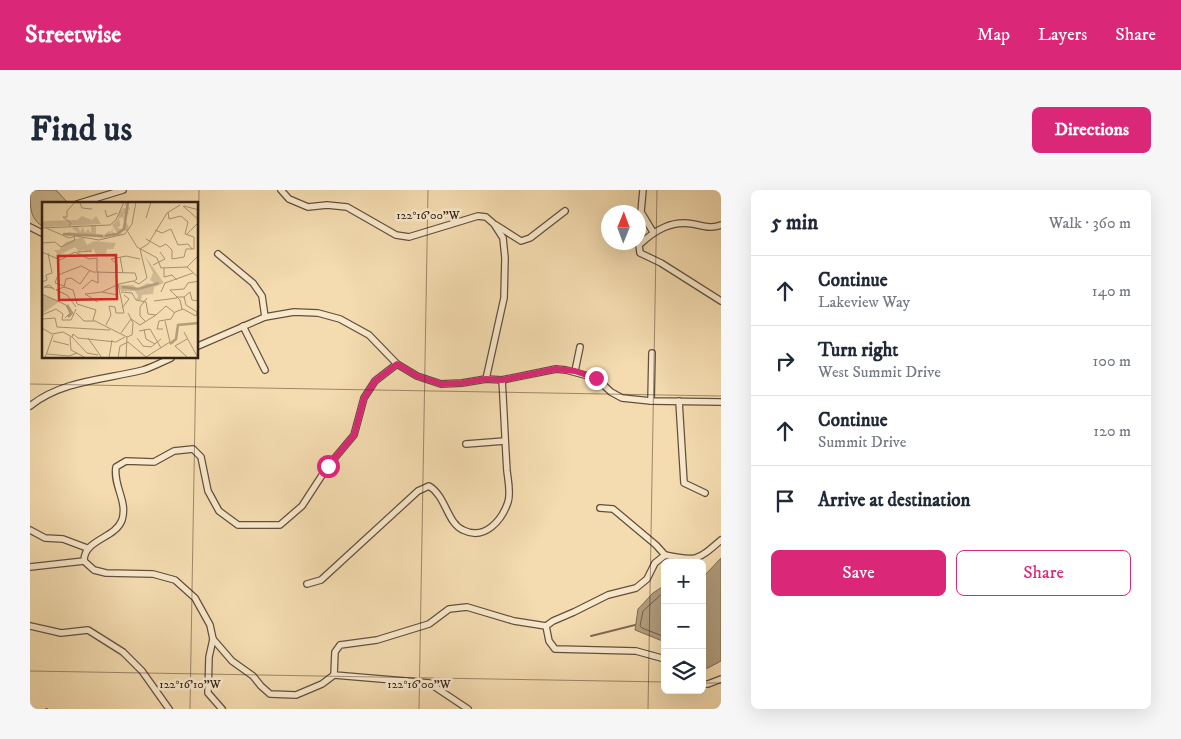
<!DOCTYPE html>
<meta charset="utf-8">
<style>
body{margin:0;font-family:"IM FELL DW Pica",serif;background:#f6f6f7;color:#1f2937}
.controls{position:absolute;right:15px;bottom:15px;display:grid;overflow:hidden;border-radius:8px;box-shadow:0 5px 20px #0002}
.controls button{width:45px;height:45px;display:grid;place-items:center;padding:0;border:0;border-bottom:1px solid #e0e1e3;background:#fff;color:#1f2937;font:25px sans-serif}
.compass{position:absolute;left:571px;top:15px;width:45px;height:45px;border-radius:50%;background:#fff;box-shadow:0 5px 20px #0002;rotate:1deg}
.stop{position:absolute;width:15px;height:15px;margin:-11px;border:4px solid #db2777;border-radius:50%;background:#fff}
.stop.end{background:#db2777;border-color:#fff;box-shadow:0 1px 5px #0008}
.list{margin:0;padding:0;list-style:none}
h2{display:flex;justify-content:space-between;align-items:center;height:65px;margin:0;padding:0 20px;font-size:21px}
h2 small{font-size:16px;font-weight:400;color:#747a83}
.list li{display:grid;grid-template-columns:32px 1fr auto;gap:15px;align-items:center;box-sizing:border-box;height:70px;padding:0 20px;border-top:1px solid #e0e1e3}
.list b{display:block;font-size:19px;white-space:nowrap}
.list p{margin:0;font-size:16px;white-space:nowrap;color:#747a83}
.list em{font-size:16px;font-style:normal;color:#747a83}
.actions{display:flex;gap:10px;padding:15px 20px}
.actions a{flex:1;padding:11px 0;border:1px solid #db2777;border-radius:8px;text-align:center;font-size:18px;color:#db2777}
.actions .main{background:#db2777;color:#fff}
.icon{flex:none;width:28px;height:28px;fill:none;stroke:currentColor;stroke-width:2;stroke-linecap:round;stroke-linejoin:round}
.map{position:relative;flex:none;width:691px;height:519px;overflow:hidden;border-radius:8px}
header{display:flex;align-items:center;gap:30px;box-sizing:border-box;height:70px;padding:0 25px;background:#db2777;color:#fff}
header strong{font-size:24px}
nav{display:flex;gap:28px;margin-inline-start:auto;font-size:18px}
.intro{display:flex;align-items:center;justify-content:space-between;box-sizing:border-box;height:120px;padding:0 30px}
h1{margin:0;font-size:35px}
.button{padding:12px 22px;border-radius:8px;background:#db2777;color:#fff;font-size:18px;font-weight:700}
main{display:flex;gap:30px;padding:0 30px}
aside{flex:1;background:#fff;border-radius:8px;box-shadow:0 5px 20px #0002}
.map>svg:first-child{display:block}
.green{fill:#d3bc96;stroke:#836f56}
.water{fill:#b29d7c;stroke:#7f6c53}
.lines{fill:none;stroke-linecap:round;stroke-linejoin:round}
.shore{stroke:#726049;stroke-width:1}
.stream{stroke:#7f6c53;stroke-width:2}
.minor-casing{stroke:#63503c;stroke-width:8}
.minor{stroke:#f8e8cc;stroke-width:5.5}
.route{stroke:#db2777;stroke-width:6}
.ticks{fill:none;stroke:#332216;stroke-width:1;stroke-opacity:0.45}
.inset-river{fill:none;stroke:#b29d7c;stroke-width:2.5}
.inset-road{fill:none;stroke:#a79272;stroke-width:1}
.view{fill:#d62828;fill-opacity:0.15;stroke:#d62828;stroke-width:2.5}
.inset-edge{fill:none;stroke:#332216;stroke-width:2.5}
.ticks-label{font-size:12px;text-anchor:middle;fill:#332216;stroke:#f8e8cc;stroke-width:5;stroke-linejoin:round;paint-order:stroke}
</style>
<header>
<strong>Streetwise</strong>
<nav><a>Map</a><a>Layers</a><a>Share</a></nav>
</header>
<div class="intro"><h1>Find us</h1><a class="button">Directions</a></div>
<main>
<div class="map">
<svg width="691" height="519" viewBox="0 0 691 519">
<rect width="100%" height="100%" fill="#f4dcb0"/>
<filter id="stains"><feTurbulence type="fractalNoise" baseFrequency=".004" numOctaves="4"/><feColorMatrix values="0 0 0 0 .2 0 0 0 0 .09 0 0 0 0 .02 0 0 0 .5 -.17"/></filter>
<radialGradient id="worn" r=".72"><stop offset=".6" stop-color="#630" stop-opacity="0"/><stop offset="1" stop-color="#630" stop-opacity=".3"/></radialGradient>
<path class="green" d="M0,0H26L37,12L35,14H14V37C0,30 0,17 0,0Z"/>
<g class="water">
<polygon points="691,368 691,471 678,478 672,478 672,385 675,385"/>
<polygon points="635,395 635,452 605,440 608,419 623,403"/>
</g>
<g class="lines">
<polyline class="shore" points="635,401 613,421 610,436 612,438 635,447"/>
<g class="stream">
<polyline points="561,446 605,435"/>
<polyline points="16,519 17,519"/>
</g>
<g class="minor-casing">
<g id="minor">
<polyline points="251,0 259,9 278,17 297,15 317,17 366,45 379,47 448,26 456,27 464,34 473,48 475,68 474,108 456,189"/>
<polyline points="613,0 611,22 623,42"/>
<polyline points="47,14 93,0"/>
<polyline points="466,35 491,51 500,48 535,21"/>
<path d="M691,35C681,39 674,36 663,34C642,30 625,40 609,55L610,63L631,73L691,111"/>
<polyline points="0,37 14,44"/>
<polyline points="188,64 223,93 232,106 235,127"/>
<polyline points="213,136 235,180"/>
<polyline points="168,156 235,127 264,122 288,123 310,129 339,145 367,174 387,186 411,194 432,193 456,189 472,190 526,179 536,180 566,188 581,202 592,208 621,211 691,212"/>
<polyline points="545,181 550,157"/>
<polyline points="621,211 622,163"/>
<polyline points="649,211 654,293 675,303"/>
<path d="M0,216C33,190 74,190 113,180C123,177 132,172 141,168"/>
<polyline points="436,254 475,251"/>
<polyline points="570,318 583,319 626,355 635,365"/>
<polyline points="0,340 15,348 33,349 57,358"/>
<polyline points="0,377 54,371"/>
<path d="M277,394L291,390L388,301L399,296C416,306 417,333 433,340C455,351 472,330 478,312C481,303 478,290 477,281C475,251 474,220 472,190"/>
<polyline points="0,436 31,443 58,440 93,462 112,481 139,519"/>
<polyline points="183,449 202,471 223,486 231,496 240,504 266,505 292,494 304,485"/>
<path d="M635,469L606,461L525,459L519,451L516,436L523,431L544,422L578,405L606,398L617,389L625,373L635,365C667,372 668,370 691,350"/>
<polyline points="672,494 678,494 691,489"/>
<path d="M192,519L178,503L179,467L183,449L180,435L165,408L145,390L123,384L76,383L64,380L54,371C54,349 85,349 92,330C98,311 83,296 86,277L96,271L124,272L144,261L163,259L171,267L178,301L189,321L208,335H250L272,316L298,276L324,245L334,208L345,191L367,174"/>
<polyline points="438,519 399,493 304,485 305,462 310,455 347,450 399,434 419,419 437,417 484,431 516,436"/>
</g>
</g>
<use href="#minor" class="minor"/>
</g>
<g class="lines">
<polyline class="route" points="298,276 324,245 334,208 345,191 367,174 387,186 411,194 432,193 456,189 472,190 526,179 545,181 566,188"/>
</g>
<path class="ticks" d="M168,101L169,0M0,194L691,206M0,481L635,492M672,493H691M160,519L166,168M389,519L398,0M618,519L627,0"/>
<g transform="translate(12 12)">
<rect width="156" height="156" fill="#f4dcb0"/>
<path d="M84,0L88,7L85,10L88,11L82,12V20L81,15L77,16L78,24L75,26L80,27L84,20L87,26L86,30L80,27L79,33H67L63,37L42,32L24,34L26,30L36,31L30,26L36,24L40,23L36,25L38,30L41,25L43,31L46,27L49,31V23H54V32L62,33L67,29L70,32L69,29L72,26L70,30L76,32L70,23L76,18L78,8L82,9L79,7L84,6V3L82,5ZM40,14L50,18L54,14L59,22L0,25V19L35,18ZM41,35L45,43L52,39L74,41L71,47H65L64,52H54L51,46L49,50L39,48L38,51L33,45L19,52L18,57L13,55L16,53L12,48H17L24,40ZM103,54L122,81L112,85L111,92L100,93L99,98H94L96,94L93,89H79L76,83H91L96,87L105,81L115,83L108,78L111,71ZM0,92L18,99L0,112Z" fill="#d3bc96"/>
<path class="inset-river" d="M21,32L61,34M63,34L75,32L82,27L86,0M80,85L96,87L117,81M25,103L30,111L26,115M128,142L134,137L136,123L157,121"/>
<path class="inset-road" d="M38,1L40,6L50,7M141,4L157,18M142,4L157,8M63,8L65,15L75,11M104,16L109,0M27,24L29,21L21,15H25V9L33,0M0,26L68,23L74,18L82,0M4,26L27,36L34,34L57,38L83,32L90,22L94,0M113,28L120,31L129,27L136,43L146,42L150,47M86,30L95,45L115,56L119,66L145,65L157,76M144,33L155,22M104,37L118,45L124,42L130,48V57L142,55L144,47H152V35L143,32L146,20L139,14L127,17L126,10M0,41L13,40L19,45L33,38L32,35M0,50L18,58L33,50L47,57L55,56V69M35,50L50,49M78,55L81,71M69,57L84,54L98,57M69,57L75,62V71M111,63L123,57L118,50M145,65L157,53M122,66V75L130,73L135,78M48,68L38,82L29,76L24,77L22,85L31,88L35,102L54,108L51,118L85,135L84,156M0,80L5,78L4,73L10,71L6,51M22,84L13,81L16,73L39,64L51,70L93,71L95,77L92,79M22,85L14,88L25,93L34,105M11,86L2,85L7,83L13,88M40,87L50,78L56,81V69M79,90L90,91L94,98L104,100L106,112L114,113L124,104L133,111M119,90L123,81L151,71M0,92L24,103L28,111L23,116M76,93L60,90L77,82L91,79L97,82L105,76L98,47L106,42L125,11L138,3M134,95H142L148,90L150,98L157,99M142,95L144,103L155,110M112,99L135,96M56,100L43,92L60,90M80,106L87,97L82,93M140,107L138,98L128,88L142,87L146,81L157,79M34,111L42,119H52M0,113L14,107L21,112L20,118H29L34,107M0,117L13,116L15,125L68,128M89,117L98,123L114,113M104,120L98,114V105L105,96M64,123L69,113L67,104L73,105L74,111H82L76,82M0,126L10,132L21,130L30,135M102,127L104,137L113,142M121,127H115L117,119L129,117L133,110L141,107L154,114L157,104M97,129L108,127L119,146M142,130L156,156M79,131L89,117M28,135L29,148L44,156M30,135L31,132L36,136L74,140L83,135M30,135L45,151L56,153M85,135L90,133L91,121L86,111M46,136L60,156M95,136L101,144L109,145L119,137M145,137L133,144L146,156M11,139L27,143M5,152L27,154L35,151M3,156L11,133M67,156L70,138M76,156L78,144L86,140L104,155L128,140L123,119"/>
<path class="view" d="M74,53L75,97L17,98L16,54Z"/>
<rect width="156" height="156" class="inset-edge"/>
</g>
<g class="ticks-label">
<text x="398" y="29">122°16'00"W</text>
<text x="160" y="498">122°16'10"W</text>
<text x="389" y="498">122°16'00"W</text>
</g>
<rect width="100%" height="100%" filter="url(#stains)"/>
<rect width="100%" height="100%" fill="url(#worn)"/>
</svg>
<div class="controls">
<button>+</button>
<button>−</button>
<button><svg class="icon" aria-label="layers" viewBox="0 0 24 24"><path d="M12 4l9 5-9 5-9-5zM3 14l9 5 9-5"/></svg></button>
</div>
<svg class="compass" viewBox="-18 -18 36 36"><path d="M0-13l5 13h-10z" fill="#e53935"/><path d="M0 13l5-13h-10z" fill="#747a83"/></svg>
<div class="stop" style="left:298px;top:276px"></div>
<div class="stop end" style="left:566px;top:188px"></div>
</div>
<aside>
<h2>5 min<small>Walk · 360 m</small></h2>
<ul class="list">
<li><svg class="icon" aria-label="ahead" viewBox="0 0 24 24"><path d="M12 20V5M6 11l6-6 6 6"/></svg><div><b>Continue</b><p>Lakeview Way</p></div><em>140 m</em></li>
<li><svg class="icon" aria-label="right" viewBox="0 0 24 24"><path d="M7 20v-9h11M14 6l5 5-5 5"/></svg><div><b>Turn right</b><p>West Summit Drive</p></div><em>100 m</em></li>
<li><svg class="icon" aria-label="ahead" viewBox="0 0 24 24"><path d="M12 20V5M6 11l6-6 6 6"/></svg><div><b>Continue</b><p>Summit Drive</p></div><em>120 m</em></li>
<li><svg class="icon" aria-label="arrive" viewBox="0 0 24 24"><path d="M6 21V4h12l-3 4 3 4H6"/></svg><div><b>Arrive at destination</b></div></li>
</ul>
<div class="actions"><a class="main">Save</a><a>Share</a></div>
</aside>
</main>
